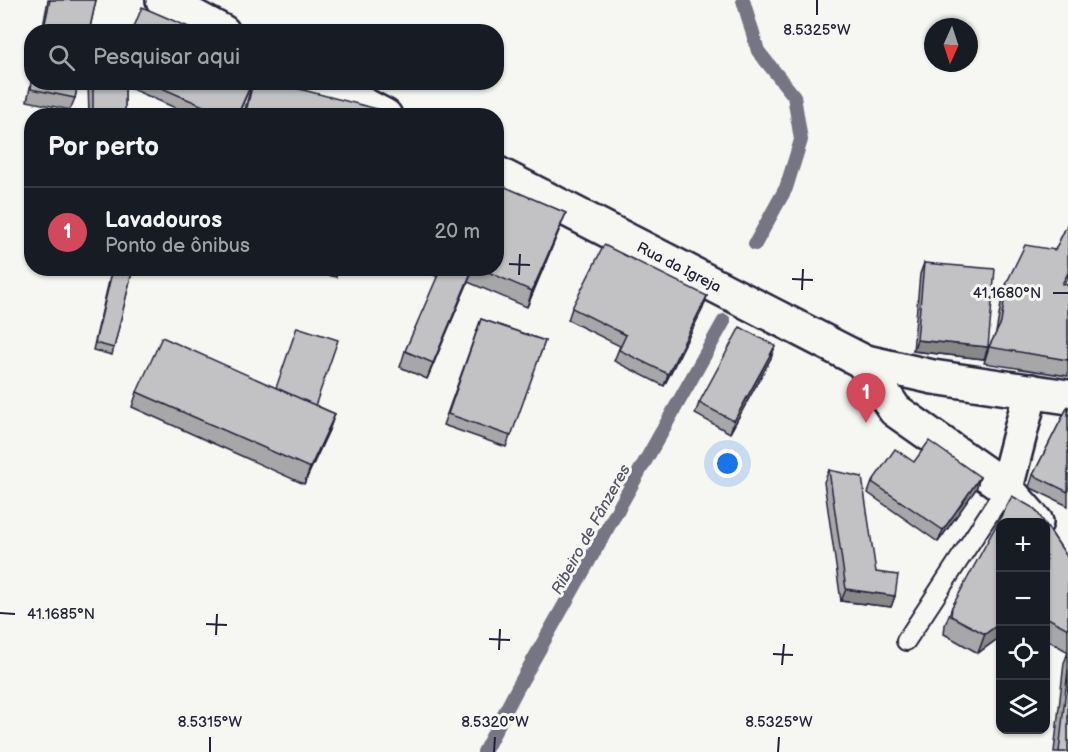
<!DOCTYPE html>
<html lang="pt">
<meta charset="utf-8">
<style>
body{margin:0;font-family:"Balsamiq Sans",sans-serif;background:#20242c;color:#f1f3f6}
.controls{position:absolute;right:18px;bottom:18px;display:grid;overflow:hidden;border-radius:12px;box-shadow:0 2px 4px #0004}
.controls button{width:54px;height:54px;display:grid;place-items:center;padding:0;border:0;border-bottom:2px solid #363941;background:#171b24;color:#f1f3f6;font:30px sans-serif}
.compass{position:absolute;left:924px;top:18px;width:54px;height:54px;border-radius:50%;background:#171b24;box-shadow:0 2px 4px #0004;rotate:183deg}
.you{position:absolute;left:728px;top:464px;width:21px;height:21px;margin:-15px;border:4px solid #fff;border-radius:50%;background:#1a73e8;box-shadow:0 0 0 9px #1a73e833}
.badge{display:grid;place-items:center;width:39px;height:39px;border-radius:50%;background:#d1495b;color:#fff;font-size:20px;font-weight:700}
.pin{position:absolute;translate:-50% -50px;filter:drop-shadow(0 2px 3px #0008)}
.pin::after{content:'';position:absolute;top:32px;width:21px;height:18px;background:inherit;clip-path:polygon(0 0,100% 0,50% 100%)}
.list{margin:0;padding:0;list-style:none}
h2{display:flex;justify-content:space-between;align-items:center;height:78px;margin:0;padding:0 24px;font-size:26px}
h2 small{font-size:20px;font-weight:400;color:#9ea1a6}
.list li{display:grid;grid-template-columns:39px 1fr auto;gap:18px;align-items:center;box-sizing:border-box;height:90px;padding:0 24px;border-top:2px solid #363941}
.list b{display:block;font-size:22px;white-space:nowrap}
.list p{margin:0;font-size:20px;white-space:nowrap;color:#9ea1a6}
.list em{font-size:20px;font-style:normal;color:#9ea1a6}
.icon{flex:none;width:33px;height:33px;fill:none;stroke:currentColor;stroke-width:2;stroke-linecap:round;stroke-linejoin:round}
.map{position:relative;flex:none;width:1068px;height:752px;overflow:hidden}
.search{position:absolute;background:#171b24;box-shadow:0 2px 4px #0004;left:24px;top:24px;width:480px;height:66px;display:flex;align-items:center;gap:15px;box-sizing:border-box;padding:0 21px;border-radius:24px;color:#9ea1a6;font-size:22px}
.panel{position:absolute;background:#171b24;box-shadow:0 2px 4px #0004;left:24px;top:108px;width:480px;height:168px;border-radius:24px}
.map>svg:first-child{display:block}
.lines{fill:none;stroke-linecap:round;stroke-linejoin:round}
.stream{stroke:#757583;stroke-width:14}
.lane-casing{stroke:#22223b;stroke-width:22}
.street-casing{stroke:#22223b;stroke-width:38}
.secondary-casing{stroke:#22223b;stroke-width:38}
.lane{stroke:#f6f6f2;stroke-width:18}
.street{stroke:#f6f6f2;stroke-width:33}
.secondary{stroke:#f6f6f2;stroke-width:33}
.wall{fill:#a7a7a9;stroke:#22223b;stroke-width:1.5}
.shaded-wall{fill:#888889;stroke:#22223b;stroke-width:1.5}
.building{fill:#c2c2c4;stroke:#22223b;stroke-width:1.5}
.ticks{fill:none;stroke:#22223b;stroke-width:2}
.labels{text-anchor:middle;stroke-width:6;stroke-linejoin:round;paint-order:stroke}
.street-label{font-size:15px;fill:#22223b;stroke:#f6f6f2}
.water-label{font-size:16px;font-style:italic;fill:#535365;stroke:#f6f6f2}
.ticks-label{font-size:15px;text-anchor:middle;fill:#22223b;stroke:#f6f6f2;stroke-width:6;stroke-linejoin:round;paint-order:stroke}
</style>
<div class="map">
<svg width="1068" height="752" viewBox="0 0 1068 752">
<rect width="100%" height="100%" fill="#f6f6f2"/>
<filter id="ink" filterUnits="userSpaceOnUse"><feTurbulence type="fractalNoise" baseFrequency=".0167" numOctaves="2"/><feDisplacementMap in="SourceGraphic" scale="12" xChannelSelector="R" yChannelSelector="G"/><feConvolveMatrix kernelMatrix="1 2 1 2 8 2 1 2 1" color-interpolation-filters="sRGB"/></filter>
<g filter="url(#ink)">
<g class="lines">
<g class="stream">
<polyline points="743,0 758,51 794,96 801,140 786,188 755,244"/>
<polyline points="484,752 517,689 724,321"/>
</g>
<g class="lane-casing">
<polyline id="lane" points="906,641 1006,488"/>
</g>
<g class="street-casing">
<g id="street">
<polyline points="862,361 895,410 1006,488 1036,522"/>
<polyline points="1006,488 1031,391"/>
</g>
</g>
<g class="secondary-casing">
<g id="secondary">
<polyline points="163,0 223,32"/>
<polyline points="321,82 385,116"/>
<polyline points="496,173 862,361 933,377 1068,397"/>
</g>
</g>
<use href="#lane" class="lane"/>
<use href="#street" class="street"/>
<use href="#secondary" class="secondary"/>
</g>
<g class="wall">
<polygon points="48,0 96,0 89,32 42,32"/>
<polygon points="32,79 32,82 78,82 75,98 70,110 27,101"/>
<polygon points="88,82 252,82 238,116 194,116 125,86 125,116 89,116"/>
<polygon points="253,82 272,82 397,116 243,116 249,94"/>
<polygon points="1068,223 1068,277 1064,285 1068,285 1068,376 984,363 989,347 996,333 1002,298 1007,282 1055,250"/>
<polygon points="560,228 527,307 468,282 427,379 400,367 405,351 438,277 424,270 425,268 496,268"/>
<polygon points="924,263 984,359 913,351 920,274"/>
<polygon points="112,268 133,268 112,355 93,350"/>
<polygon points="311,268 339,268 336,277 310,270"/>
<polygon points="707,296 703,308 664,386 614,361 620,346 568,320 572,308"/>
<polygon points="481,319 545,341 506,447 443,425"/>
<polygon points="775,346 771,358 730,433 695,414 699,403"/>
<polygon points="276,388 335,414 329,430 304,484 132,407 137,392"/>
<polygon points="1068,406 1068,506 1029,487 1033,475"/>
<polygon points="914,462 980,477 976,489 938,542 868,493 872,482"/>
<polygon points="829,470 876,572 895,596 891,607 841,601 824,482"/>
<polygon points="1000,522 1000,637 978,653 944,634 945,625 952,607"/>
<polygon points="1046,525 1068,558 1068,652 1046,639"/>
<polygon points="1068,652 1068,752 1054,752 1064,663"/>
</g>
<g class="shaded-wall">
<polygon points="566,213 560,228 527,307 532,291"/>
<polygon points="473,268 468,282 427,379 433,363"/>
<polygon points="707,296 703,308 664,386 668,374"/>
<polygon points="917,340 988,347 984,359 913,351"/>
<polygon points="775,346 771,358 730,433 734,421"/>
<polygon points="335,414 329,430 304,484 310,468"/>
<polygon points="980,477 976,489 938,542 943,530"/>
<polygon points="846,589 895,596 891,607 841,601"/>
<polygon points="1000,623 1000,637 978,653 985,634"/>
</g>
<g class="building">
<polygon points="50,0 96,0 89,32 43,32"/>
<polygon points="142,7 200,32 132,32"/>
<polygon points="32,82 78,82 75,98 31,89"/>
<rect x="93" y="82" width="32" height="34"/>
<polygon points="148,82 252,82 237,116 226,116"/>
<polygon points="253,82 272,82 397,114 397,116 245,116"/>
<polygon points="496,183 566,213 532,291 479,268 496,268"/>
<polygon points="1068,223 1068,273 1062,284 1068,285 1068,360 989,347 1001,323 1007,282 1025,245 1055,250"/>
<polygon points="604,245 707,296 668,374 619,350 626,335 572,308"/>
<polygon points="924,263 995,269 988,347 917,340"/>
<polygon points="113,268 133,268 114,348 95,343"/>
<polygon points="441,268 473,268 433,363 405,351"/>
<polygon points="481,319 545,341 511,436 448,414"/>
<polygon points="297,327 338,340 315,406 276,388"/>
<polygon points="740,327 775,346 734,421 699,403"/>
<polygon points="162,337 335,414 310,468 137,392"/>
<polygon points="1068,406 1068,492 1033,475"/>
<polygon points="929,441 980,477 943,530 872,482 895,449 914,462"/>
<polygon points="829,470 862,477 876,572 898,575 895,596 846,589"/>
<polygon points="1012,496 1035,509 1044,522 1000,522 1000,623 985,634 951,616 952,607"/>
<polygon points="1046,525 1068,558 1068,629 1046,617"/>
<polygon points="1068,669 1068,752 1059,752"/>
</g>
</g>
<path class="ticks" d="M817,15V0M509,264L530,265M519,275L520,254M792,279L813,280M802,290L803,269M1053,293H1068M0,613L15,614M206,624L227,625M216,635L217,614M489,639L510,640M499,650L500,629M773,654L793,655M782,665L784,644M210,752V737M494,752L495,737M778,752L779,737"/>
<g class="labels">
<g class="street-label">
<text transform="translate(679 267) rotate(27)" y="5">Rua da Igreja</text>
</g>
<g class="water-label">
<text transform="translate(590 529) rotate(-61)" y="6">Ribeiro de Fânzeres</text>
</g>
</g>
<g class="ticks-label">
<text x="817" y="35">8.5325°W</text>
<text x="1007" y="298">41.1680°N</text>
<text x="61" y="619">41.1685°N</text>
<text x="210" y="727">8.5315°W</text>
<text x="495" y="727">8.5320°W</text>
<text x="779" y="727">8.5325°W</text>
</g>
</svg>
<div class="controls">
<button>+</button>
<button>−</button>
<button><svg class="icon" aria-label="locate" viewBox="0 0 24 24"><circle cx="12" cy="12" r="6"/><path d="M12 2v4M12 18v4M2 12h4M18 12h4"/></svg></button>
<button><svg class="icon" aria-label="layers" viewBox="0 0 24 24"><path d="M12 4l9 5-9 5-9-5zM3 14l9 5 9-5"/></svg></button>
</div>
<svg class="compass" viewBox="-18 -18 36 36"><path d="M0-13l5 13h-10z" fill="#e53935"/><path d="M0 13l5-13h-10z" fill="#9ea1a6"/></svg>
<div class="you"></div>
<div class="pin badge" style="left:866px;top:423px">1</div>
<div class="search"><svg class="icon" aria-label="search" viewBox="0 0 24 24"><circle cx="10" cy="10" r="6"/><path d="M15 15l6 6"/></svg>Pesquisar aqui</div>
<section class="panel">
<h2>Por perto<small></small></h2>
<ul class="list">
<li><span class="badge">1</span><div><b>Lavadouros</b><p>Ponto de ônibus</p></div><em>20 m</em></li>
</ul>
</section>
</div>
